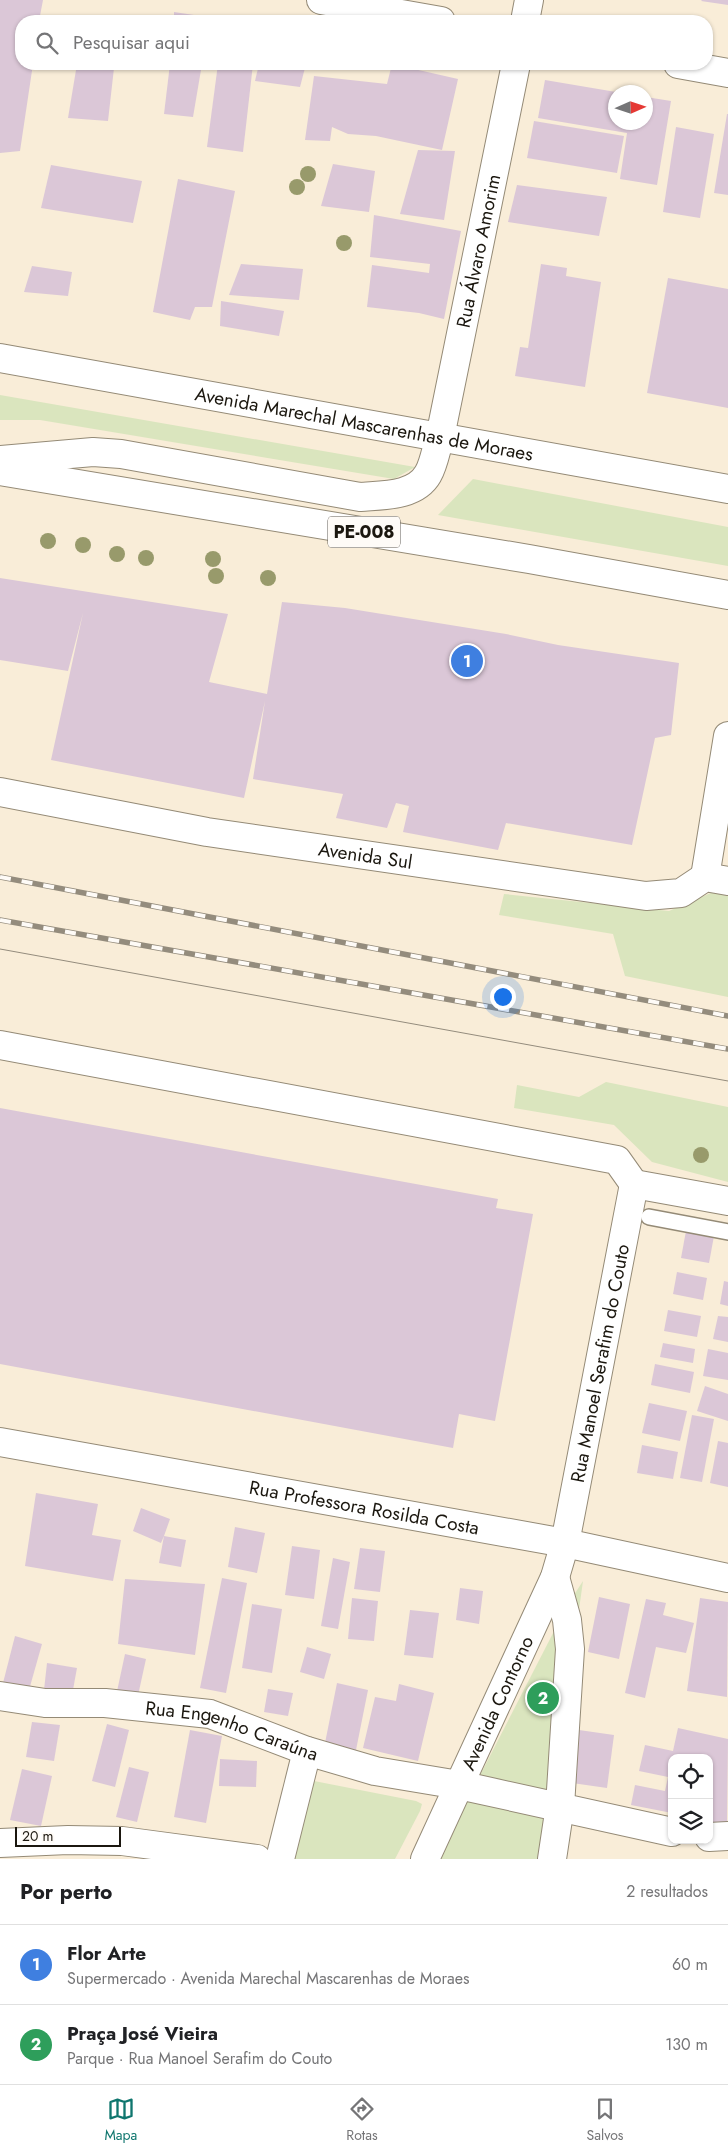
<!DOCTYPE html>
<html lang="pt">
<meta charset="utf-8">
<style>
body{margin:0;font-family:Jost,sans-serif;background:#f6f6f6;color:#202124}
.controls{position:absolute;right:15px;bottom:15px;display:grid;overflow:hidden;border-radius:10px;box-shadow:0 1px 4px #0004}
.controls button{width:45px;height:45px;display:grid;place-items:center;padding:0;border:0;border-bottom:1px solid #e0e0e0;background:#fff;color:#202124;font:25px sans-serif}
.compass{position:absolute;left:608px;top:85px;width:45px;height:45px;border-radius:50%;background:#fff;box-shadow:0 1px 4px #0004;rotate:87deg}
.scale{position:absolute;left:15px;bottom:12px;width:106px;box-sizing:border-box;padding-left:5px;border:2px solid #1b170f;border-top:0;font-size:14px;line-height:18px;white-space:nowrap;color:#1b170f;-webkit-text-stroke:4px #fefbf7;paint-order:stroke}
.you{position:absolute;left:502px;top:996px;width:18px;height:18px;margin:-12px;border:4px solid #fff;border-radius:50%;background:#1a73e8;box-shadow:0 0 0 8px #1a73e833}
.badge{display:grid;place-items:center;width:32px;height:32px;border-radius:50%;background:#0f766e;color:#fff;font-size:16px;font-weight:700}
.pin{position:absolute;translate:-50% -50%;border:2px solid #fff;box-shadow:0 1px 5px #0006}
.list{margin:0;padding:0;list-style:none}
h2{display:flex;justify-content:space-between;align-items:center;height:65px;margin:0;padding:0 20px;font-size:21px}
h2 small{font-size:16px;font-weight:400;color:#757577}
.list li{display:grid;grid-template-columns:32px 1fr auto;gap:15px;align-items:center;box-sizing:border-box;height:80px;padding:0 20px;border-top:1px solid #e0e0e0}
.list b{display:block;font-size:19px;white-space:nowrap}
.list p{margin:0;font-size:16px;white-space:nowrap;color:#757577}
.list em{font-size:16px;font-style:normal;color:#757577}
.icon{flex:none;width:28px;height:28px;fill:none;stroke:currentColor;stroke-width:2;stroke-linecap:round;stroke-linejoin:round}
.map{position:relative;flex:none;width:728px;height:1859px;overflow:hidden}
.search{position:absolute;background:#fff;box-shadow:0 1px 4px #0004;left:15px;right:15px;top:15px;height:55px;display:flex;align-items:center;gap:12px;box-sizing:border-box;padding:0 18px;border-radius:20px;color:#757577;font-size:19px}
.sheet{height:225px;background:#fff}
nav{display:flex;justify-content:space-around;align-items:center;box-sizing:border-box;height:70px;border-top:1px solid #e0e0e0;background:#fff;font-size:14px;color:#757577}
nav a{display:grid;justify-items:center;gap:2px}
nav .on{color:#0f766e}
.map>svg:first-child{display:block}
.green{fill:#dae5be}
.building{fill:#dbc7d7}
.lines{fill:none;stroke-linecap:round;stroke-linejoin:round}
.lane-casing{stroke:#948a76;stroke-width:18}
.street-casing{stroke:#948a76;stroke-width:30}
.highway-casing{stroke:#948a76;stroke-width:30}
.lane{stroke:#fff;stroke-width:15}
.street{stroke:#fff;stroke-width:28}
.highway{stroke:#fff;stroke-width:28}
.tram{stroke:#948c7d;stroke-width:1}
.rail-casing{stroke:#948c7d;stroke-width:5.5}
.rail{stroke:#fefbf7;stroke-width:4;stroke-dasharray:11;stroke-linecap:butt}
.tree{fill:#989a6b}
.labels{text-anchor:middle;stroke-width:4;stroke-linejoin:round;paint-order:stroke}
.shield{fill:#fefbf7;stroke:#5f5b55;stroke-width:1}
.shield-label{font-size:18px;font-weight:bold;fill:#1b170f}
.street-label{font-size:19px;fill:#1b170f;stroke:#fefbf7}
</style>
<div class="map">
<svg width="728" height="1859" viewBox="0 0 728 1859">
<rect width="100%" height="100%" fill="#f9edd8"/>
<g class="green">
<polygon points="0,395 415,467 394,479 40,420 0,420"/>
<polygon points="473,479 728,527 728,566 438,515"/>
<polygon points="713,892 728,894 728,997 625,976 613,934 499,915 504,894 669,911"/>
<polygon points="606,1082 728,1107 728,1182 652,1162 614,1125 514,1108 517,1085 579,1097"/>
<polygon points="583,1581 561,1739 541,1859 437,1859 568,1604"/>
<polygon points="309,1780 416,1801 422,1804 420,1811 395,1859 284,1859"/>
</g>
<g class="building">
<polygon points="0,0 43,0 39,21 21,21 21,64 33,64 20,151 0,153"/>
<polygon points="702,0 728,0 728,5 701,1"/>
<polygon points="174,12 227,20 227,21 174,21"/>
<polygon points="77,64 126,64 126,69 114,68 108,121 68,118"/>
<polygon points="170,64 202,64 193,117 164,114"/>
<polygon points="218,64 253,64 243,152 207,147"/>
<polygon points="259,64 306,64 300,87 255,81"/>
<polygon points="392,64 458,79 442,150 376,136 348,134 332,127 330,141 305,140 314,76 387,84"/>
<polygon points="545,80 616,92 616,122 646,122 646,97 671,101 657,185 620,179 627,133 538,118"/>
<polygon points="727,114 728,114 728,195 714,193"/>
<polygon points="534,121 624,136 617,173 527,158"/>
<polygon points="676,127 714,134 700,218 663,212"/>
<polygon points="418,150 455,151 444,220 400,214"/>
<polygon points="333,164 375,171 369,212 321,206"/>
<polygon points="51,165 142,181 133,223 41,208"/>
<polygon points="178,179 235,191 212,307 195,307 190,320 153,312"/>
<polygon points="517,185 607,197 599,236 508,222"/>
<polygon points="374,215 461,231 444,319 419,313 367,307 372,265 429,273 430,264 370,257"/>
<polygon points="241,264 303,269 299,300 229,295"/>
<polygon points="541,264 567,268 566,276 601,282 585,387 515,376 520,347 528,348"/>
<polygon points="32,266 72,272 68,296 24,292"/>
<polygon points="668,278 728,289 728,408 647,393"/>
<polygon points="221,301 284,311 279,336 220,326"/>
<polygon points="0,578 228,614 209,682 267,694 282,602 345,608 506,634 558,645 679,663 671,735 655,738 632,845 506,823 498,850 403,832 409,806 396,803 387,828 336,818 343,794 253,779 265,701 244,798 51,760 83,613 68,671 0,660"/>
<polygon points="0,1108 498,1199 496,1208 533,1214 495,1421 459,1414 453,1448 0,1364"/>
<polygon points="686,1231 714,1236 709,1263 681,1258"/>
<polygon points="677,1272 707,1278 703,1300 673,1294"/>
<polygon points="724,1281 728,1282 728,1306 720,1304"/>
<polygon points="668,1310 701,1316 697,1337 664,1331"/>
<polygon points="718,1316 728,1317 728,1342 713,1339"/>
<polygon points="663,1343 695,1349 693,1363 660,1357"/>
<polygon points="708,1349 728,1353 728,1380 703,1376"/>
<polygon points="655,1364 694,1372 690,1393 651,1385"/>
<polygon points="705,1386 728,1394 728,1421 697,1411"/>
<polygon points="649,1403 687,1411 680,1441 642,1433"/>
<polygon points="692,1415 714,1419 702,1482 680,1478"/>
<polygon points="718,1441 728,1443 728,1487 710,1483"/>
<polygon points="642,1445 678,1452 673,1479 637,1473"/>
<polygon points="36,1493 98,1504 92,1535 121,1540 113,1581 25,1566"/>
<polygon points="141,1508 170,1519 164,1536 186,1540 181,1567 159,1563 164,1536 161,1543 133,1531"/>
<polygon points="235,1527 265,1533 257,1573 228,1567"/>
<polygon points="292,1546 320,1550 314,1599 285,1595"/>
<polygon points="360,1548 385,1551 380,1592 354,1589"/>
<polygon points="333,1558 350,1562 338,1629 321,1626"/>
<polygon points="222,1578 247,1583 226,1693 200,1688"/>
<polygon points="125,1579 205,1584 195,1655 118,1644"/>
<polygon points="460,1588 483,1591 479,1624 456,1620"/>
<polygon points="599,1597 630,1604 619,1659 588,1652"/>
<polygon points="352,1598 378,1601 374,1641 348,1639"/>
<polygon points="700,1598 728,1602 727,1697 687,1691"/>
<polygon points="646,1599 666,1603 663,1615 694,1623 686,1653 656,1647 645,1698 625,1693"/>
<polygon points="252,1604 282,1609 272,1673 242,1668"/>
<polygon points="410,1610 439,1613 433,1658 404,1655"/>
<polygon points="15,1636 42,1644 29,1690 3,1683"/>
<polygon points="307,1647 331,1654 324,1679 300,1672"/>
<polygon points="125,1654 146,1659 137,1700 116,1696"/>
<polygon points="47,1663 77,1668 72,1695 44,1690"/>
<polygon points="337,1683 368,1690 356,1750 325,1743"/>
<polygon points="399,1684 434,1693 418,1761 363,1748 375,1697 396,1701"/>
<polygon points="268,1689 293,1693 288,1716 264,1712"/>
<polygon points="32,1722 60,1725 54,1761 26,1757"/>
<polygon points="107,1724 129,1730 115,1787 92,1781"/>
<polygon points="678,1728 728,1739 727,1826 709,1821 709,1758 672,1758 672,1813 631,1805 635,1785 665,1791 668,1777 639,1771 645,1745 673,1751"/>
<polygon points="190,1730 222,1736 206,1823 174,1817"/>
<polygon points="579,1730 614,1735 607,1788 572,1783"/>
<polygon points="220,1759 257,1761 256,1787 219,1786"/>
<polygon points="129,1767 149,1772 137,1822 116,1817"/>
<polygon points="22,1769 52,1776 41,1826 10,1820"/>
</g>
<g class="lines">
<g class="lane-casing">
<polyline id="lane" points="649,1217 728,1232"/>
</g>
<g class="street-casing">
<g id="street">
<polyline points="321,0 441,21"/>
<polyline points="525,21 529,0"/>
<polyline points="678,64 728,73"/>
<path id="s1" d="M440,437L516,64"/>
<path id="s2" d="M0,792L207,832L646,896L681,893L705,877L728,881"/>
<polyline points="705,877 728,736"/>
<polyline points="0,1045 617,1160 634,1184"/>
<polyline points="634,1184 728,1201"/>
<path id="s3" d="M0,1442L565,1543L728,1578"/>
<path id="s4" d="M0,1696L45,1703H105L210,1714L307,1751L375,1771L459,1785L672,1832"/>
<polyline points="709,1837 728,1836"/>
<polyline points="0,1843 68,1840 122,1841 257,1859"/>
<polyline points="280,1859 307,1751"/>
<path id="s5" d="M425,1859L555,1577L565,1543L634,1184"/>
<polyline points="552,1859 560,1806 570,1649 567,1620 555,1577"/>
</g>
</g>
<g class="highway-casing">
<g id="highway">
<path id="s6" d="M0,358L728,489"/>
<path d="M0,460L93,452L121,454L360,497C381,495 415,497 428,474C434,464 436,449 440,437"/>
<polyline points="0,471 529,559 728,595"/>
</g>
</g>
<use href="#lane" class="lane"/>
<use href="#street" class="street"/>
<use href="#highway" class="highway"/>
<polyline class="tram" points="0,949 728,1081"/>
<g class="rail-casing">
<g id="rail">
<polyline points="0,877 728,1016"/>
<polyline points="0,920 728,1049"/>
</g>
</g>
<use href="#rail" class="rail"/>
</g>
<g class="tree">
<circle cx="308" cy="174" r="8"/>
<circle cx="297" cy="187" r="8"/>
<circle cx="344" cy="243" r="8"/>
<circle cx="48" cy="541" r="8"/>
<circle cx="83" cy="545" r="8"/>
<circle cx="117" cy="554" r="8"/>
<circle cx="146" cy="558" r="8"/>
<circle cx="213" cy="559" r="8"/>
<circle cx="216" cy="576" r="8"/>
<circle cx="268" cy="578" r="8"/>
<circle cx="701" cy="1155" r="8"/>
</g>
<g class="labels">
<rect class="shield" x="328" y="516.5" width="72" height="31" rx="4"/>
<g class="shield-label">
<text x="364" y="538">PE-008</text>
</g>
<g class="street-label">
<text dy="7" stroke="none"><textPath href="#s1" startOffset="190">Rua Álvaro Amorim</textPath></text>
<text dy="7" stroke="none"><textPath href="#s6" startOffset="370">Avenida Marechal Mascarenhas de Moraes</textPath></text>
<text dy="7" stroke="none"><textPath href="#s2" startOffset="371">Avenida Sul</textPath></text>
<text dy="7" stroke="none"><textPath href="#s5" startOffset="529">Rua Manoel Serafim do Couto</textPath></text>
<text dy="7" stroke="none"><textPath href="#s3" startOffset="370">Rua Professora Rosilda Costa</textPath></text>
<text dy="7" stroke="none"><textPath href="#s5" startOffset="172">Avenida Contorno</textPath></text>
<text dy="7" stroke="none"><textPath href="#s4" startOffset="236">Rua Engenho Caraúna</textPath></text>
</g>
</g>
</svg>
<div class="controls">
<button><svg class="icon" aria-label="locate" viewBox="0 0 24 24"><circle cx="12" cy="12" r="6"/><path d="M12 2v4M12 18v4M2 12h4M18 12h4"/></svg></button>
<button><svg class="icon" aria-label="layers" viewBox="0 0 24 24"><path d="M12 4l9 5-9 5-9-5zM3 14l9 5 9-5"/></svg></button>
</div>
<svg class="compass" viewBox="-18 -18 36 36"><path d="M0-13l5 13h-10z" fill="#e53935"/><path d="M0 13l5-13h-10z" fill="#757577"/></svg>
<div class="scale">20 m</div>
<div class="you"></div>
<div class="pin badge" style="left:467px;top:661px;background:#3f7fe0">1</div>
<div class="pin badge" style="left:543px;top:1698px;background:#2e9e5b">2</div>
<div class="search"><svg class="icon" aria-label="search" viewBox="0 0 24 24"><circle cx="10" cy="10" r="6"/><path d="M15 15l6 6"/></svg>Pesquisar aqui</div>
</div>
<section class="sheet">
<h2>Por perto<small>2 resultados</small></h2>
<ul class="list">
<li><span class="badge" style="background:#3f7fe0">1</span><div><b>Flor Arte</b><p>Supermercado · Avenida Marechal Mascarenhas de Moraes</p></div><em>60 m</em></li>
<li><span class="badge" style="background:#2e9e5b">2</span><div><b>Praça José Vieira</b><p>Parque · Rua Manoel Serafim do Couto</p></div><em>130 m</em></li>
</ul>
</section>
<nav>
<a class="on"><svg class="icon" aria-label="map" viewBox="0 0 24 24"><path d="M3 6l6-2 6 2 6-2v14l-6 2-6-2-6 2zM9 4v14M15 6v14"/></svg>Mapa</a>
<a><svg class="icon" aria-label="directions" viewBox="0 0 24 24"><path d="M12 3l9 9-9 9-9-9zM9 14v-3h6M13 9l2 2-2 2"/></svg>Rotas</a>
<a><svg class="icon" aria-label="saved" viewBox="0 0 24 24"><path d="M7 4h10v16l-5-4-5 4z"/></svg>Salvos</a>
</nav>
